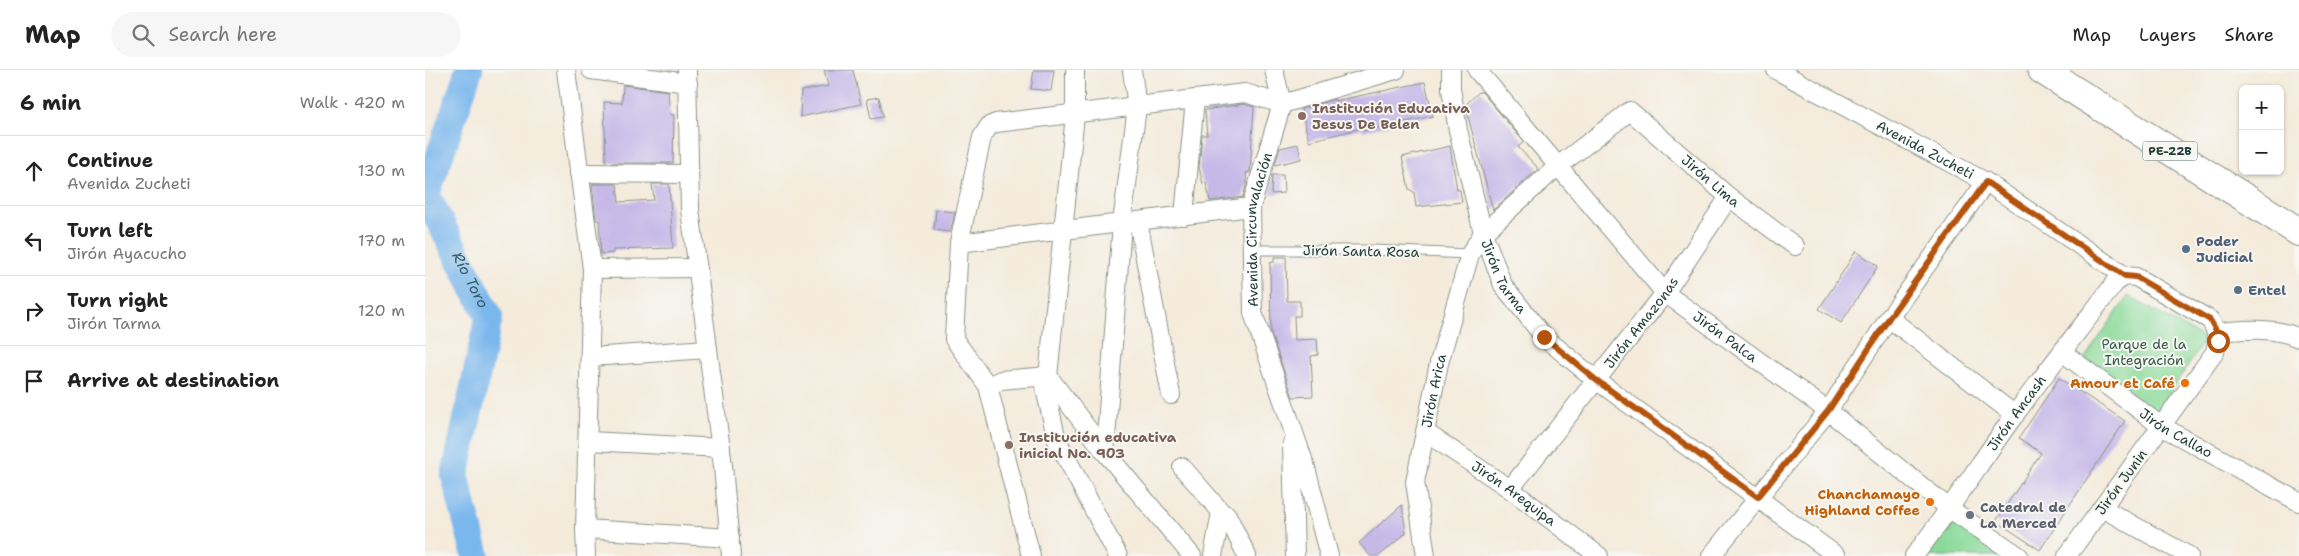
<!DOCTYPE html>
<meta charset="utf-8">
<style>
body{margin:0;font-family:"Shantell Sans",sans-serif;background:#f6f6f6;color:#222}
.controls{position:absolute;right:15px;top:15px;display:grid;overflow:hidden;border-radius:8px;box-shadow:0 1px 4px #0004}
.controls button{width:45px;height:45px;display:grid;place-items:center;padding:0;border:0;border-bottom:1px solid #e0e0e0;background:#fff;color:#222;font:25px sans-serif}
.stop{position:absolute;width:15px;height:15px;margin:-11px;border:4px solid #b45309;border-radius:50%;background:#fff}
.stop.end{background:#b45309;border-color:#fff;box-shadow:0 1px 5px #0008}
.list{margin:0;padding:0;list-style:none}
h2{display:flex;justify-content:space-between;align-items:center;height:65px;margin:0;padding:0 20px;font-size:21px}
h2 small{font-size:16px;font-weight:400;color:#767676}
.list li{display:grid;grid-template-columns:32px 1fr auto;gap:15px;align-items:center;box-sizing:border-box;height:70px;padding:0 20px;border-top:1px solid #e0e0e0}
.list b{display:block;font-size:19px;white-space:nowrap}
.list p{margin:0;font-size:16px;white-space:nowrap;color:#767676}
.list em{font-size:16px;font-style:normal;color:#767676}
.icon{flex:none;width:28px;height:28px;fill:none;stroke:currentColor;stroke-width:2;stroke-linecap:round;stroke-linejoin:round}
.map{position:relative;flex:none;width:1874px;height:486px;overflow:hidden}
header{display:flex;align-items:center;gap:30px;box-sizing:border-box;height:70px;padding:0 25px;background:#fff;border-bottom:1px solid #e0e0e0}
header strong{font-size:24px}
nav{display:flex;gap:28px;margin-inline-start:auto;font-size:18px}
.search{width:350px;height:45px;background:#f6f6f6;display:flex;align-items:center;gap:12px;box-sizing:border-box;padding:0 18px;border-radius:28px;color:#767676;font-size:19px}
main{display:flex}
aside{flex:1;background:#fff}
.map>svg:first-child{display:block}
.green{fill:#8bda9a;stroke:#558c67}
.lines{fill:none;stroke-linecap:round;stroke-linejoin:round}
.river{stroke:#7ab7ed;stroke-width:28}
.building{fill:#c6b9e8}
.service-casing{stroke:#8a9488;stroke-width:11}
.minor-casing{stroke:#8a9488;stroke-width:20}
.trunk-casing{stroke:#8a9488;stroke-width:30}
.service{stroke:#fff;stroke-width:9}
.minor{stroke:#fff;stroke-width:18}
.trunk{stroke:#fff;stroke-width:28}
.route{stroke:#b45309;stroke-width:6}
.education-dot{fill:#8d6e63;stroke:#f6f6f2;stroke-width:2}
.service-dot{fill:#5c6f8a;stroke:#f6f6f2;stroke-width:2}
.food-dot{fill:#e8710a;stroke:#f6f6f2;stroke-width:2}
.worship-dot{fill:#6b7280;stroke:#f6f6f2;stroke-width:2}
.labels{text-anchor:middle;stroke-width:4;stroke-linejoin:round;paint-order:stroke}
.shield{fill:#f6f6f2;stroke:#60746d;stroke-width:1}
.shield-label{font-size:12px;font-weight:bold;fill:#1f3d34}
.education-label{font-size:14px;font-weight:bold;fill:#785e54;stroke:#f6f6f2;text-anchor:start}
.street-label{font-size:14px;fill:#1f3d34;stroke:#f6f6f2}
.service-label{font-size:14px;font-weight:bold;fill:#4e5e75;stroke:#f6f6f2;text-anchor:start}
.park-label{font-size:14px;fill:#355c48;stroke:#f6f6f2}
.food-label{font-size:14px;font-weight:bold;fill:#c56008;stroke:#f6f6f2;text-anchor:end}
.worship-label{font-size:14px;font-weight:bold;fill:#5b616d;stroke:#f6f6f2;text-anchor:start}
.water-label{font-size:15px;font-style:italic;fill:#365c62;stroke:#f6f6f2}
</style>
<header>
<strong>Map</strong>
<div class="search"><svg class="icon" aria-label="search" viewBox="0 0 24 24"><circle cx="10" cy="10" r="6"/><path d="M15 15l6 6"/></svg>Search here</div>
<nav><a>Map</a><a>Layers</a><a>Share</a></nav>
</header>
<main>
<aside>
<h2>6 min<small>Walk · 420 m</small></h2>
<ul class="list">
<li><svg class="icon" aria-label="ahead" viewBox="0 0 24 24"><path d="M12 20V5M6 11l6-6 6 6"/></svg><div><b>Continue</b><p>Avenida Zucheti</p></div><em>130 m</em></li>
<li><svg class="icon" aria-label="left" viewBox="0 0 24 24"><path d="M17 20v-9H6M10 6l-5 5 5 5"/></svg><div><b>Turn left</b><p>Jirón Ayacucho</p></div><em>170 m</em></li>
<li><svg class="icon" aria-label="right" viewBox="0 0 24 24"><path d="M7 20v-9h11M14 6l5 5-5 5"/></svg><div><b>Turn right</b><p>Jirón Tarma</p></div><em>120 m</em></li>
<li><svg class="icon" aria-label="arrive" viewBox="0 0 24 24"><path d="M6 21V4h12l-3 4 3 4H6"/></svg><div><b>Arrive at destination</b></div></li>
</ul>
</aside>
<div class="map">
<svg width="1874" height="486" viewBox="0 0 1874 486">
<rect width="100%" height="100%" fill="#f6f6f2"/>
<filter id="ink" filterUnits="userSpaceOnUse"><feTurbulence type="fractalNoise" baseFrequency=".02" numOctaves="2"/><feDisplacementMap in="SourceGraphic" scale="10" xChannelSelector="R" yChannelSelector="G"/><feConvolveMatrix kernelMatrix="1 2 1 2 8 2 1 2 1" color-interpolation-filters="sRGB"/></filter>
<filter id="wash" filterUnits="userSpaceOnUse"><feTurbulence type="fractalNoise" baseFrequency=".0096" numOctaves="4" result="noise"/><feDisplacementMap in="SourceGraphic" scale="20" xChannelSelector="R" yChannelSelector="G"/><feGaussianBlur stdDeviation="1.12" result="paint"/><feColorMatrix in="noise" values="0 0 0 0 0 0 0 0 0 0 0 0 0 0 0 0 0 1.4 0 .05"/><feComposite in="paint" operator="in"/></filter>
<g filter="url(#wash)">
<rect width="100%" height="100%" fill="#f4ebdb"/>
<g class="green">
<polygon points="1703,226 1780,269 1732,344 1659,289"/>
<polygon points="1525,439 1594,486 1489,486"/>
</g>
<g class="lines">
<path class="river" id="s1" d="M44,0L1,125L64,246L30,406L51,486"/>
</g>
<g id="blocks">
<g class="building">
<polygon points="399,0 428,0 436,34 375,47 376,21 403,16"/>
<polygon points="609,0 629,0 626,21 606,19"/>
<polygon points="1000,12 1008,46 938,61 937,58 884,71 876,39 910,29 910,31"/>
<polygon points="198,15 243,21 245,45 249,45 248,93 181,93 179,32 197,33"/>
<polygon points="1054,22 1057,22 1099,72 1093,77 1112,97 1112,100 1068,140 1040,35"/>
<polygon points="454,27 458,47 446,49 442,29"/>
<polygon points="819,34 829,37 825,102 821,103 822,112 818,127 785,131 781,113 778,114 774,97 777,65 782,65 780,40"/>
<polygon points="873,74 876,89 850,95 855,78"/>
<polygon points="1025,76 1032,120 1035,120 1037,132 991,137 989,122 984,119 977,87"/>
<polygon points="847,105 858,105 859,123 846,124"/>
<polygon points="167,114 192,114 194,132 229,130 227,114 244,114 248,178 188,180 188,183 176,184 174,150 171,150"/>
<polygon points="511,140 530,142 525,162 509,160"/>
<polygon points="1431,181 1453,196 1416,253 1394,239"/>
<polygon points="849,187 861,187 862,231 875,231 875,246 869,246 870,270 892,269 893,285 886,286 888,326 868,327 846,264 845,193 849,192"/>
<polygon points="1634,308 1700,351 1615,480 1571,451 1616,383 1594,368"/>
<polygon points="977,435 981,463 954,486 945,486 934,473"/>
</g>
</g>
</g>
<g filter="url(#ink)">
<use href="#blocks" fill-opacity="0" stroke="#8a9488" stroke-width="1"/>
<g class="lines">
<g class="service-casing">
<polyline id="service" points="827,180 948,180 1045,184"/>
</g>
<g class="minor-casing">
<g id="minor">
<polyline points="141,0 167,199 160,459 161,486"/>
<polyline points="166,0 263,13"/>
<polyline points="262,0 265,139 298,396 306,486"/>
<polyline points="849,0 857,34"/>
<path id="s2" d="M1026,0V19L1033,60L1058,163L1078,215L1119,267L1171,310L1412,486"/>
<path id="s3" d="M1052,0L1240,223L1403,341L1525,439L1594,486"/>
<path id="s4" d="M1351,0L1561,112L1700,206L1711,207L1785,250C1792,262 1794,268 1790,282L1642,486"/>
<polyline points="154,103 264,104"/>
<polyline points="759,146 770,29"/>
<polyline points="713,151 746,325"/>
<polyline points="534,173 826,137"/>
<polyline points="167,199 273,198"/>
<polyline points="1464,248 1590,345"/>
<path d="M1792,262C1821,260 1847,256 1874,268"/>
<path id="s5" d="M1637,282L1736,356L1874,432"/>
<polyline points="165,287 283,279"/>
<polyline points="617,306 632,370 693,486"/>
<polyline points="623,306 650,45 650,0"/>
<polyline points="563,316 576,310 623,306 680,382 767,486"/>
<path id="s6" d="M1000,362L1085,419L1174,486"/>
<polyline points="164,371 296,378"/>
<polyline points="867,373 870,486"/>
<polyline points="680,382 697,153 712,37 707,0"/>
<polyline points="757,397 798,444 802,445 822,486"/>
<path id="s7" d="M1085,419L1240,223L1304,127"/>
<polyline points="1677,438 1764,486"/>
<polyline points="160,459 305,468"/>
<polyline points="606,486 563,316 529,269 534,173 557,67 564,56 571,53 820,23 857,34"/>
<polyline points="788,486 795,448 798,444"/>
<path id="s8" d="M904,486L881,398L828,243L826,137L857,34L971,0"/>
<path id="s9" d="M1001,486L990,412L1014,293L1045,184L1058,163L1133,96L1205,41L1304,127L1370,176"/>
<polyline points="1286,486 1403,341 1464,248 1561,112"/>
<path id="s10" d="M1489,486C1525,440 1556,391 1591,343C1623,299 1657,256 1690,213L1700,206"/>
</g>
</g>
<g class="trunk-casing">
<polyline id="trunk" points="1617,0 1874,162"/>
</g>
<use href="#service" class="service"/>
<use href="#minor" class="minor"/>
<use href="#trunk" class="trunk"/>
</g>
</g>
<g class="lines" filter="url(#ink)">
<polyline class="route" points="1119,267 1171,310 1333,427 1403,341 1464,248 1561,112 1700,206 1711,207 1785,250 1792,262 1793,271"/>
</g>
<g class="education-dot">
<circle cx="877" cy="46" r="5"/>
<circle cx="584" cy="375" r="5"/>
</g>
<g class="service-dot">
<circle cx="1761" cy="179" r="5"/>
<circle cx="1813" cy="220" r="5"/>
</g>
<g class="food-dot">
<circle cx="1760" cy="313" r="5"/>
<circle cx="1505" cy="432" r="5"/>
</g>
<circle class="worship-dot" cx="1545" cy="445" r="5"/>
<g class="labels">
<rect class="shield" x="1717.5" y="71.5" width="55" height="19" rx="4"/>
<g class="shield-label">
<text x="1745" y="85">PE-22B</text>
</g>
<g class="education-label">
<text x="887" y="43">Institución Educativa<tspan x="887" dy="16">Jesus De Belen</tspan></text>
<text x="594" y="372">Institución educativa<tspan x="594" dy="16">inicial No. 903</tspan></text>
</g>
<g class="street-label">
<text dy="5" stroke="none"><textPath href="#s4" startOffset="169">Avenida Zucheti</textPath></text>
<text dy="5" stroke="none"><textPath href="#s9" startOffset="632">Jirón Lima</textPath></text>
<text dy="5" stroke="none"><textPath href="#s8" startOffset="339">Avenida Circunvalación</textPath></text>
<text transform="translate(936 181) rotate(1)" y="5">Jirón Santa Rosa</text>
<text dy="5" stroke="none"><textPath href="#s2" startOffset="215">Jirón Tarma</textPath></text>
<text dy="5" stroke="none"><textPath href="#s7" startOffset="212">Jirón Amazonas</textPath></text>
<text dy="5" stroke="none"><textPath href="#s3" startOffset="366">Jirón Palca</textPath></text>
<text dy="5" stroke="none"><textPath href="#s9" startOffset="168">Jirón Arica</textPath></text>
<text dy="5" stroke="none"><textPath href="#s10" startOffset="176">Jirón Ancash</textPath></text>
<text dy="5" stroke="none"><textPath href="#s5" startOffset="140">Jirón Callao</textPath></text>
<text transform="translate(1696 412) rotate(-54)" y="5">Jirón Junin</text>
<text dy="5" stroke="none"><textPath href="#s6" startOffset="108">Jirón Arequipa</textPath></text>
</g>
<g class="service-label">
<text x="1771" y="176">Poder<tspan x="1771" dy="16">Judicial</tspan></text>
<text x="1823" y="225">Entel</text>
</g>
<g class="park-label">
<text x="1719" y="279">Parque de la<tspan x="1719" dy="16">Integración</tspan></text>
</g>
<g class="food-label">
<text x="1750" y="318">Amour et Café</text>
<text x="1495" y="429">Chanchamayo<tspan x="1495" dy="16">Highland Coffee</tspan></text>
</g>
<g class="worship-label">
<text x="1555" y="442">Catedral de<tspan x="1555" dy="16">La Merced</tspan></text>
</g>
<g class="water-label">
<text dy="5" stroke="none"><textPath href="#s1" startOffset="228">Río Toro</textPath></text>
</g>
</g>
</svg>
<div class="controls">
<button>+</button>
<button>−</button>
</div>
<div class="stop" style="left:1793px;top:271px"></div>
<div class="stop end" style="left:1119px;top:267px"></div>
</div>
</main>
